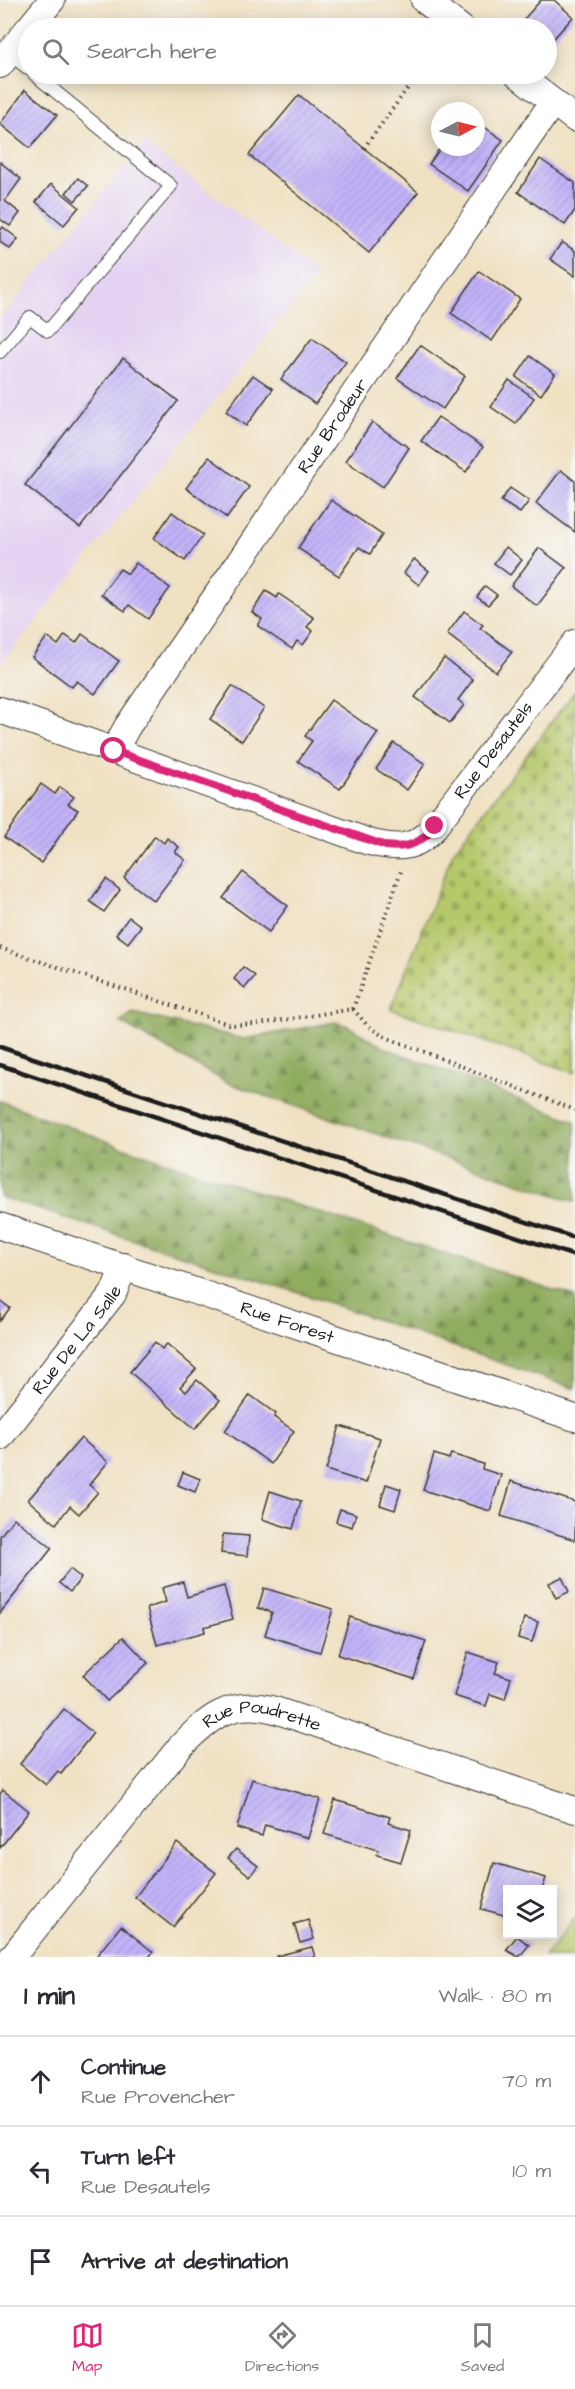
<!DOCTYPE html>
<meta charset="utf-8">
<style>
body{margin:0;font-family:"Architects Daughter",sans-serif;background:#f2f2f3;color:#2b2b33}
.controls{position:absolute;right:18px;bottom:18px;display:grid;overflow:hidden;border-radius:0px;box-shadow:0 3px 15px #0003}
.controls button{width:54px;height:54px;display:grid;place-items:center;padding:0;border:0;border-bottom:2px solid #e1e1e2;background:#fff;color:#2b2b33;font:30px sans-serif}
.compass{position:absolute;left:431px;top:102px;width:54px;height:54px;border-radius:50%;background:#fff;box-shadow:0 3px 15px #0003;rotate:83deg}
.stop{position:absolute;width:18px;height:18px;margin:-14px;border:4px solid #db2777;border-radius:50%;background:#fff}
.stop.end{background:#db2777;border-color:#fff;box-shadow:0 2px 6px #0008}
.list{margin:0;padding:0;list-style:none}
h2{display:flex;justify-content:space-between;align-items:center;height:78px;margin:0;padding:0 24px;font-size:26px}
h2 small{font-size:20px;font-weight:400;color:#7c7c81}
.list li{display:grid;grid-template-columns:39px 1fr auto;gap:18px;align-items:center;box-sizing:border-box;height:90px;padding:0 24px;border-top:2px solid #e1e1e2}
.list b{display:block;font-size:22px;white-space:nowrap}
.list p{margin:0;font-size:20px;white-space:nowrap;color:#7c7c81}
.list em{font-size:20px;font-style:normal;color:#7c7c81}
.icon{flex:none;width:33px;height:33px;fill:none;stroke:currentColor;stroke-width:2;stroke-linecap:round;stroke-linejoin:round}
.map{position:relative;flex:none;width:575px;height:1957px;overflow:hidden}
.search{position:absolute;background:#fff;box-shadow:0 3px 15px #0003;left:18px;right:18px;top:18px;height:66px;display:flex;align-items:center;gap:15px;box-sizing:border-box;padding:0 21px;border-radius:33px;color:#7c7c81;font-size:22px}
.sheet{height:348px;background:#fff}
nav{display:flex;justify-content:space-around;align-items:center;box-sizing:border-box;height:84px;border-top:2px solid #e1e1e2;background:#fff;font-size:16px;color:#7c7c81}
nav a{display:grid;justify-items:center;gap:3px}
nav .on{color:#db2777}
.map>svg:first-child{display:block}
.built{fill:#e4d3f2}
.forest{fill:url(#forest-firs);stroke:#56643e;stroke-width:1.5}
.cemetery{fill:url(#cemetery-stones);stroke:#687244;stroke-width:1.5}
.park{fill:#b5c86b;stroke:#687244;stroke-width:1.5}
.building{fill:url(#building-hatch)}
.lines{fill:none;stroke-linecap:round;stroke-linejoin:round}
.service-casing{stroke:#3c3a35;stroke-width:14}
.minor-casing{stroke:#3c3a35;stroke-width:28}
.path{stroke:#3c3a35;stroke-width:4;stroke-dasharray:1.5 4.5;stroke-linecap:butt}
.service{stroke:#fff;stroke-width:12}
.minor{stroke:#fff;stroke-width:26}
.rail{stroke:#1c1c1c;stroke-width:4.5}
.route{stroke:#db2777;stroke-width:8}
.labels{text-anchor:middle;stroke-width:4.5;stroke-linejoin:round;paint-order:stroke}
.street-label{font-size:18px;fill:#1c1c1c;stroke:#f6f6f2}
</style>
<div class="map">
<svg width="575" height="1957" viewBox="0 0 575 1957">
<defs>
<pattern id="forest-firs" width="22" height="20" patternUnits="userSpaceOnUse" patternTransform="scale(1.5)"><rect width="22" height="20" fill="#90ac5f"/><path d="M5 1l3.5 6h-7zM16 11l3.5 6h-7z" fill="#758b4e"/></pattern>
<pattern id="cemetery-stones" width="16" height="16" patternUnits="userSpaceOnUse" patternTransform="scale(1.5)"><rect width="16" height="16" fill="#b5c86b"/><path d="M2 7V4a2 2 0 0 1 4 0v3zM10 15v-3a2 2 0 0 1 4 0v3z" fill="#9bab5c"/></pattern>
<pattern id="building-hatch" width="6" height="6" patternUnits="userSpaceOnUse" patternTransform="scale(1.5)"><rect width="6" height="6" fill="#c2b3f9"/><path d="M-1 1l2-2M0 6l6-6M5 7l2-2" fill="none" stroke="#a699d5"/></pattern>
</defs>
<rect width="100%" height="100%" fill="#f6f6f2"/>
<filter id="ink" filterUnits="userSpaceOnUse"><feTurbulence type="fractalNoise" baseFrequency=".0167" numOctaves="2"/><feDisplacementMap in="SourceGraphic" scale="12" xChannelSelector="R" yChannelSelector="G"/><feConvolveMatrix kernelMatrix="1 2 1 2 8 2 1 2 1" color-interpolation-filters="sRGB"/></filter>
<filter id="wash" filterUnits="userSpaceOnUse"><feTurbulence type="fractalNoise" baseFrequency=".008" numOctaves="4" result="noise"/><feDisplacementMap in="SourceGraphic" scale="24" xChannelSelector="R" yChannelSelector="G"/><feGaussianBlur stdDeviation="1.35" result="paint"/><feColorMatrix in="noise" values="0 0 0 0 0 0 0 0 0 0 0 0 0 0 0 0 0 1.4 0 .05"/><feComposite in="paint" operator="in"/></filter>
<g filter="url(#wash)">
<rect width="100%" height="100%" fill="#f0e1c3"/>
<polygon class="built" points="144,143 317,274 0,665 0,319"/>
<g class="forest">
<polygon points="133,1013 244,1039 335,1022 348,1026 383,1047 575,1121 575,1202 228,1083 119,1022"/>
<polygon points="0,1101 128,1149 575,1297 575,1389 324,1301 0,1197"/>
</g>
<polygon class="cemetery" points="575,691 575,1073 391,1009 453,852"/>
<polygon class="park" points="575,1918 575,1957 543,1957 544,1957"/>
<g id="blocks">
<g class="building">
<polygon points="541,0 554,0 573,17 546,47 546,28 516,28"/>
<polygon points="25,90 57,115 30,148 0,124"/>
<polygon points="299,95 418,192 369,253 249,155"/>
<polygon points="476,124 482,128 483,126 503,140 468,191 429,164 441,147 476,147"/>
<polygon points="540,159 575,183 575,210 565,225 518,192"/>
<polygon points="0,162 21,179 5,201 20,213 10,226 0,219"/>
<polygon points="78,178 88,186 75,201 66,193"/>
<polygon points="51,184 79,207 64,225 36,202"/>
<polygon points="3,227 18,239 10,249 0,242 0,231"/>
<polygon points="562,242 575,251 575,276 550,259"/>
<polygon points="479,271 520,299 492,341 451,313"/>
<polygon points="312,338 346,362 315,404 281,379"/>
<polygon points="420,345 465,376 443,409 397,378"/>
<polygon points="530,356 555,374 541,395 516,377"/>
<polygon points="123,358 178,401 80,528 25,485"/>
<polygon points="253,375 273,389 246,426 226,411"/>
<polygon points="509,380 534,398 516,424 491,407"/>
<polygon points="438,417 483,447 466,472 421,441"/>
<polygon points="372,422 409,448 383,487 346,461"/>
<polygon points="209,457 249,487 227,518 186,488"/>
<polygon points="561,470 575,481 575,532 536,503"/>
<polygon points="510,488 529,501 520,513 501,501"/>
<polygon points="331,500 382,535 370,554 359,547 339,576 298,548"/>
<polygon points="172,512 203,535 185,561 154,538"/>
<polygon points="506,547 522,560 510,575 494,563"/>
<polygon points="539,548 566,568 537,606 511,586"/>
<polygon points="414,559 429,571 419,585 404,573"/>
<polygon points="136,563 170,588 148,619 129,605 125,611 101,594 120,569 128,574"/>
<polygon points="485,586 497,595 488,605 477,597"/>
<polygon points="266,591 277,598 279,594 314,618 307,627 313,631 303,645 297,641 292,649 258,626 262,619 252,612"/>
<polygon points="464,611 483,625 480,628 512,652 496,672 447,634"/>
<polygon points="82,634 119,661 95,694 77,681 72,687 32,657 47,637 58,645 65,635 76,643"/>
<polygon points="444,658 473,680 458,700 464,705 450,723 415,697"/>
<polygon points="232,686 264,708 242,741 210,719"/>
<polygon points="331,700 378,733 340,789 298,761 312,741 305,736"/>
<polygon points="394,743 425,764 407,790 376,769"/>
<polygon points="41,784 55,794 60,787 74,797 68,804 78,810 41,863 4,837"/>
<polygon points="155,836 164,843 167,838 179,847 175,852 185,860 154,901 124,878"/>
<polygon points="243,872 288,906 269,932 223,898"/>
<polygon points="106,879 120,890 104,912 90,901"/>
<polygon points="129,917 141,926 128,943 116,934"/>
<polygon points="243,967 255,976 245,988 234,979"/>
<polygon points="0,1301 10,1308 0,1321"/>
<polygon points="155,1342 162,1349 167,1344 196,1369 180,1387 186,1392 197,1380 220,1400 195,1429 130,1372"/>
<polygon points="250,1395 276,1414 274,1417 294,1431 271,1464 225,1431"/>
<polygon points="340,1426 380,1438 366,1483 326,1470"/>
<polygon points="81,1438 108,1462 89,1485 98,1492 79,1514 70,1506 56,1524 28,1500"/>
<polygon points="434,1454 449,1459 451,1454 483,1464 482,1469 501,1475 490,1511 423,1490"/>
<polygon points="183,1472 200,1479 195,1492 178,1485"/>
<polygon points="511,1481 575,1502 575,1540 501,1516"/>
<polygon points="386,1484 401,1489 395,1510 380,1505"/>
<polygon points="270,1491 301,1501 293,1529 262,1519"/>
<polygon points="340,1509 356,1514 352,1527 336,1522"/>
<polygon points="14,1518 52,1548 0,1613 0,1536"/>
<polygon points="223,1534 249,1536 247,1556 221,1553"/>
<polygon points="70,1569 81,1578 70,1592 59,1583"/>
<polygon points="562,1577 569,1592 556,1598 549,1583"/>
<polygon points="183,1582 187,1597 224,1586 233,1619 204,1627 205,1632 157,1645 147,1608 166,1602 162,1588"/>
<polygon points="264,1588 333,1609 320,1652 265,1635 272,1612 258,1608"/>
<polygon points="350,1617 426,1641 414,1679 338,1655"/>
<polygon points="524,1618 538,1622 532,1642 518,1638"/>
<polygon points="123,1637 148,1663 107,1701 83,1675"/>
<polygon points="468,1652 499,1662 495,1673 511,1678 505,1699 490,1694 486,1706 454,1696"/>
<polygon points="64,1709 93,1733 61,1774 58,1771 46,1785 20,1764"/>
<polygon points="252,1779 320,1799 308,1838 265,1825 262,1836 237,1828"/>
<polygon points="3,1790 29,1811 0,1848 0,1794"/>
<polygon points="335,1800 390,1817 388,1823 411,1830 401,1862 377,1855 378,1850 324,1834"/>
<polygon points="177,1843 216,1873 173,1927 135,1897"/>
<polygon points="236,1849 258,1866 250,1876 228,1858"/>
<polygon points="494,1863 546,1878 542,1890 508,1890 508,1916 481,1909"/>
<polygon points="308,1920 314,1939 300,1943 294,1924"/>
<polygon points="121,1926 153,1952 149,1957 100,1957 97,1955"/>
<polygon points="517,1936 529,1945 519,1957 506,1950"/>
<polygon points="312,1947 315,1957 276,1957 276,1956"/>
</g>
</g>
</g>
<g filter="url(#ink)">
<use href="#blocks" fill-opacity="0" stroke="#3c3a35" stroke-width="1.5"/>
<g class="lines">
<g class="service-casing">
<g id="service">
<polyline points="9,53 28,69"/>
<polyline points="0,352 30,317 48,331 171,186 34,74"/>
</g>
</g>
<g class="minor-casing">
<g id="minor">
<polyline points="424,0 461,28"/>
<polyline points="29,28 52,0"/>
<polyline points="0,65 28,29"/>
<polyline points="517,74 575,119"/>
<path id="s1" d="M0,710L369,842C393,848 413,851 432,830L575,643"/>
<path id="s2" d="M114,751L127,727L553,102"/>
<path id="s3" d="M0,1226L575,1418"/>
<path id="s4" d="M0,1437L113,1294L124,1266"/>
<path id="s5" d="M12,1957L180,1747C208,1718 231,1698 275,1710L575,1810"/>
</g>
</g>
<g class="path">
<polyline points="364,148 418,74"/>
<polyline points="0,948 231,1025 258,1024 353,1009"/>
<polyline points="353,1009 368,1026 383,1036 575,1110"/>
<polyline points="353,1009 401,871"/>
</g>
<use href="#service" class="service"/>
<use href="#minor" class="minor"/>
<g class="rail">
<polyline points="0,1047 575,1238"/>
<polyline points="0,1065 575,1256"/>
</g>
</g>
</g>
<g class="lines" filter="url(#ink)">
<path class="route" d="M114,751L386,846C407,849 422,843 435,826"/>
</g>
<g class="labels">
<g class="street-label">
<text dy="6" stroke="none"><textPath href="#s2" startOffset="392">Rue Brodeur</textPath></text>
<text dy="6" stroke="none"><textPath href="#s1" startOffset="561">Rue Desautels</textPath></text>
<text dy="6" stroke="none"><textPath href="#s3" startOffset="303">Rue Forest</textPath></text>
<text dy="6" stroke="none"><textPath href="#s4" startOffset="124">Rue De La Salle</textPath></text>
<text dy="6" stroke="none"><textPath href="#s5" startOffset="364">Rue Poudrette</textPath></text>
</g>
</g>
</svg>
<div class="controls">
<button><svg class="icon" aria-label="layers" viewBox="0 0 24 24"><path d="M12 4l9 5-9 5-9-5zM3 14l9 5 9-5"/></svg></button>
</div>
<svg class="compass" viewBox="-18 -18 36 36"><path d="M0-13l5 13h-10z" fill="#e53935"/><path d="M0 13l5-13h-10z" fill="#7c7c81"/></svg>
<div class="stop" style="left:114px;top:751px"></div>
<div class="stop end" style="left:435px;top:826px"></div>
<div class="search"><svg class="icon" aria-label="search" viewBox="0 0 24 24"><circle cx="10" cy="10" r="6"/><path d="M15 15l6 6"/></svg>Search here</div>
</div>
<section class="sheet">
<h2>1 min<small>Walk · 80 m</small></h2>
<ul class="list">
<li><svg class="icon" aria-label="ahead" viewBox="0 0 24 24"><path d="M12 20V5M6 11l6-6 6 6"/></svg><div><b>Continue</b><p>Rue Provencher</p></div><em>70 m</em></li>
<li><svg class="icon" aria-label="left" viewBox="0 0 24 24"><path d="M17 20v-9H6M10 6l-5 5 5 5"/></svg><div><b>Turn left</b><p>Rue Desautels</p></div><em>10 m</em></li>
<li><svg class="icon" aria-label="arrive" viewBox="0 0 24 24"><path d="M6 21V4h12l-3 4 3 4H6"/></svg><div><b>Arrive at destination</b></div></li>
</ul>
</section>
<nav>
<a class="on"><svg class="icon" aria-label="map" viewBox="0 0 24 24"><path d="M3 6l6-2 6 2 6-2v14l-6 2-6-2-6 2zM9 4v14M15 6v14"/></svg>Map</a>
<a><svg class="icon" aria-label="directions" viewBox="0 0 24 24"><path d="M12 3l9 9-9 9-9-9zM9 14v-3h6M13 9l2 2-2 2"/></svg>Directions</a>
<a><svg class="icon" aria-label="saved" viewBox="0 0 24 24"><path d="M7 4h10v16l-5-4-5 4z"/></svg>Saved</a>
</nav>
